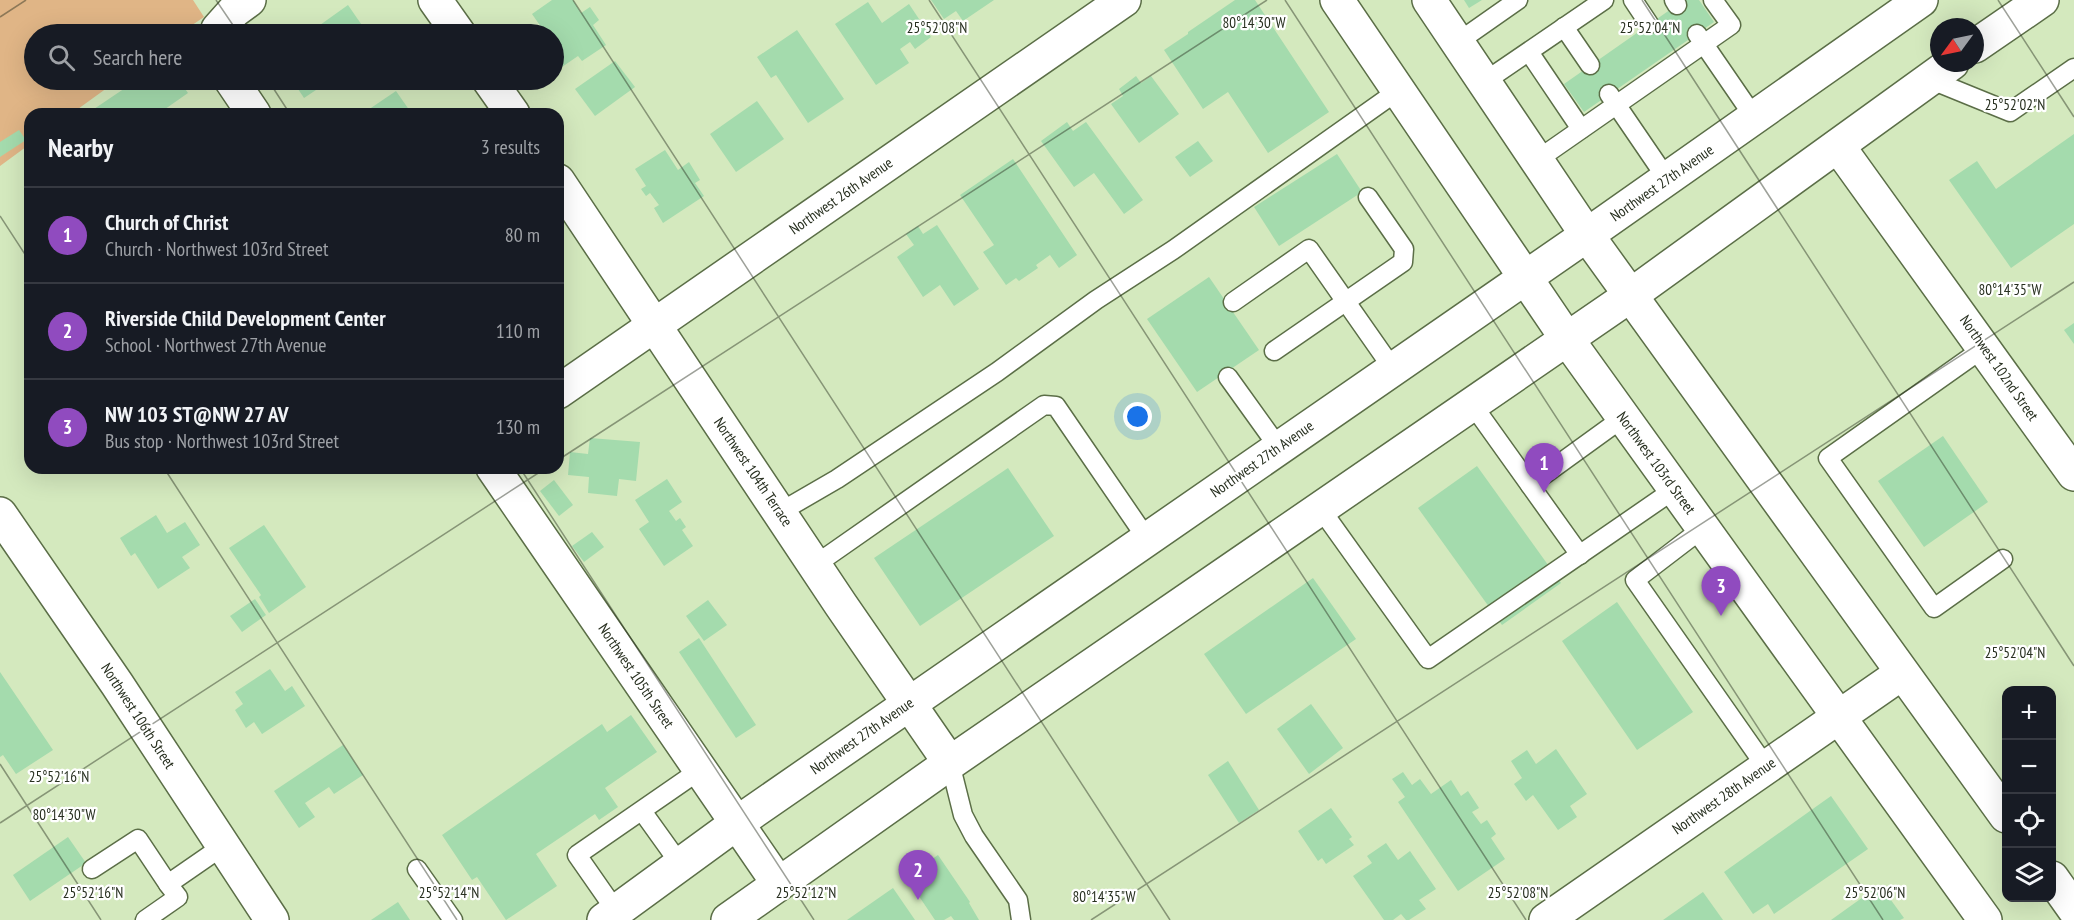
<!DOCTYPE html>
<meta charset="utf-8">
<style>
body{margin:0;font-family:"PT Sans Narrow",sans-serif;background:#242831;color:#f1f3f6}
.controls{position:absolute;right:18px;bottom:18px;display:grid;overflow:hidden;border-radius:12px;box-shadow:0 6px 24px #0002}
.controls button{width:54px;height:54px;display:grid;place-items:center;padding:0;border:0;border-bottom:2px solid #363941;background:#171b24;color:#f1f3f6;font:30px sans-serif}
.compass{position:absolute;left:1930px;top:18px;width:54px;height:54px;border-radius:50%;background:#171b24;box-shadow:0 6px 24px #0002;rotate:237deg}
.you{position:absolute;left:1138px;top:417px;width:21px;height:21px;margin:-15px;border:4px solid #fff;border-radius:50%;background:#1a73e8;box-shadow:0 0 0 9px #1a73e833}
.badge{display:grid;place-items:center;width:39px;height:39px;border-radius:50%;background:#904bbf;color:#fff;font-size:20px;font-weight:700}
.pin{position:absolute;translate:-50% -50px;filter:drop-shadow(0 2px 3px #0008)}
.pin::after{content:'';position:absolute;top:32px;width:21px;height:18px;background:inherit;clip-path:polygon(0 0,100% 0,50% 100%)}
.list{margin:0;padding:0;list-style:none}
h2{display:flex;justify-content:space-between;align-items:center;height:78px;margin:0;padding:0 24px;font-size:26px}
h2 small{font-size:20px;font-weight:400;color:#9ea1a6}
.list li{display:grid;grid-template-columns:39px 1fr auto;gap:18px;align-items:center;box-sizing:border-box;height:96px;padding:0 24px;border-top:2px solid #363941}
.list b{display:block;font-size:22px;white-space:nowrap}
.list p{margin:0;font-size:20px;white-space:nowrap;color:#9ea1a6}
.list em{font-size:20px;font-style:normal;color:#9ea1a6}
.icon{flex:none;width:33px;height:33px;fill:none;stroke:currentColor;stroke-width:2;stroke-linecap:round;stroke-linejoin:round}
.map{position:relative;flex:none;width:2074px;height:920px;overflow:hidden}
.search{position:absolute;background:#171b24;box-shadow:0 6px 24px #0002;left:24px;top:24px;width:540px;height:66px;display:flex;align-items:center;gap:15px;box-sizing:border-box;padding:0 21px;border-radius:33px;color:#9ea1a6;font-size:22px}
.panel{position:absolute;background:#171b24;box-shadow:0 6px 24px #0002;left:24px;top:108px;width:540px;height:366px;border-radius:18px}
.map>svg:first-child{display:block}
.green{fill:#e0b586}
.building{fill:#a4dbad}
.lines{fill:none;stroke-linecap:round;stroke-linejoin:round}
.lane-casing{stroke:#5b6e47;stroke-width:21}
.street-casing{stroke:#5b6e47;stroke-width:36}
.primary-casing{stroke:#5b6e47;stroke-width:36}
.lane{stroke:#fff;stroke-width:18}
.street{stroke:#fff;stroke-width:33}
.primary{stroke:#fff;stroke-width:33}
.ticks{fill:none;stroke:#272f1f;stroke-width:1.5;stroke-opacity:0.45}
.labels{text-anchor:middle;stroke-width:4.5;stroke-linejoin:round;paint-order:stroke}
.street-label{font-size:15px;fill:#272f1f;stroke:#fff}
.ticks-label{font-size:15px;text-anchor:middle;fill:#272f1f;stroke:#fff;stroke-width:4.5;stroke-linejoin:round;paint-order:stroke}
</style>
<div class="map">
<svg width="2074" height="920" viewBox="0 0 2074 920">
<rect width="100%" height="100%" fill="#d4e9be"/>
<polygon class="green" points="0,0 193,0 204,17 179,34 34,34 34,80 118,80 71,114 30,114 30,144 0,166"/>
<g class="building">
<polygon points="552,0 573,0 581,13 590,7 599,20 593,25 606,45 582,61 578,56 559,69 554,61 554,51 556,49 554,46 554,34 546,34 532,14"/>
<polygon points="931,0 994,0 963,21 956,11 944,19"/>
<polygon points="1235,0 1255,0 1329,112 1268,153 1228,92 1203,109 1164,50 1188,34 1188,32"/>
<polygon points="1464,0 1482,0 1469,8"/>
<polygon points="1684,0 1699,0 1714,22 1584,112 1564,84"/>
<polygon points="868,2 882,23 909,4 931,37 915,49 910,42 900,49 909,63 876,85 835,24"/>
<polygon points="348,5 368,34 316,34 313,30"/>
<polygon points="797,30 844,99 808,123 776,75 771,78 757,57"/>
<polygon points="615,61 635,87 595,116 575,89"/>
<polygon points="1136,76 1141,83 1151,76 1179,114 1139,143 1111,104 1123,96 1119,89"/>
<polygon points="142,80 179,80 188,93 158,114 97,114 94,109 134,82 136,84"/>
<polygon points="292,80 331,80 304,98"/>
<polygon points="396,91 412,114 362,114"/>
<polygon points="757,101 784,139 736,172 710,134"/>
<polygon points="1067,122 1073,131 1086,122 1143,200 1124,214 1094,173 1074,187 1041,141"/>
<polygon points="19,130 26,140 0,157 0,142"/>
<polygon points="2074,134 2074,224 2011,268 1949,180 1977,161 1996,189"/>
<polygon points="1198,141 1213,161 1190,177 1175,157"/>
<polygon points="665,150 678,170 689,162 700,180 695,183 704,196 663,223 654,208 659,205 650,193 646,196 641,189 646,186 635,169"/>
<polygon points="1337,154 1362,192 1279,246 1254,207"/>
<polygon points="1013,159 1077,255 1059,268 1050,255 1036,265 1038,268 1019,281 1016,278 1006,285 983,252 994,245 960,195"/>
<polygon points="937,225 979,289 954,306 940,285 923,297 897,257 914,245 906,234 918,226 923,234"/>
<polygon points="1209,277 1259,350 1197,392 1147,319"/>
<polygon points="2074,323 2074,344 2064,330"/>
<polygon points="1943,436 1988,502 1924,547 1878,481"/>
<polygon points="590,438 640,442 636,481 619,479 617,496 588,493 589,477 568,475 570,452 588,454"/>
<polygon points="1477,466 1561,583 1502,625 1418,508"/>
<polygon points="1008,468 1054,536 920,626 874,558"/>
<polygon points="667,479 682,502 669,511 676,521 680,518 686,527 682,530 693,546 664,566 639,529 649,522 635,500"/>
<polygon points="554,480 573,505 559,516 540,491"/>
<polygon points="156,515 167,533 185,522 200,545 182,557 190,568 158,589 135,553 131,556 120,538"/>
<polygon points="264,525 306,587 269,613 259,597 261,595 229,548"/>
<polygon points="592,532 604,547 584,562 572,546"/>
<polygon points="1313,578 1356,639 1246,714 1204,654"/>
<polygon points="255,599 266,615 242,632 230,616"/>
<polygon points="708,600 727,625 704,641 686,616"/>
<polygon points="1617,602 1693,712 1637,750 1562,641"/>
<polygon points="699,638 756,725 736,738 679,652"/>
<polygon points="270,669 285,691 292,686 305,706 262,734 254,722 246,728 235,710 243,704 235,692"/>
<polygon points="0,672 53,750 16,774 3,755 0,757"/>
<polygon points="1311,704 1343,748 1309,774 1277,729"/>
<polygon points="631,715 657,752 605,788 618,807 599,820 595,814 536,854 557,886 506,920 477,877 472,880 442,835 602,724 607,732"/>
<polygon points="343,745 363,775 334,794 329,787 305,803 315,817 299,828 274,791"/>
<polygon points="1556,749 1587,794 1570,806 1577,817 1558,830 1533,795 1526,801 1514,784 1522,778 1511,761 1527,750 1536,764"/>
<polygon points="1228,761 1259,810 1239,823 1208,775"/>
<polygon points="1403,772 1412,785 1420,779 1431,794 1451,780 1461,796 1468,791 1479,808 1472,812 1481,824 1487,820 1496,834 1491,838 1505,859 1458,891 1398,802 1405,797 1392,779"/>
<polygon points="1831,796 1868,849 1774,914 1768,904 1753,914 1724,872"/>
<polygon points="1331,808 1352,837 1349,839 1354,845 1326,864 1322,858 1318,861 1298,831"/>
<polygon points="68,837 86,863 30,901 13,875"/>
<polygon points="1386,843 1398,860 1410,851 1436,889 1419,900 1426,909 1409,920 1406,920 1401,914 1393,920 1384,920 1353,876 1372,863 1367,856"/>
<polygon points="938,855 970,902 969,903 979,920 954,920 951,916 944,920 935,920 906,877"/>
<polygon points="1880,885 1904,918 1900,920 1831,920"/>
<polygon points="893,888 915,920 847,920"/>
<polygon points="1703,892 1723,920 1663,920"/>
<polygon points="398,902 410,920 371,920"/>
</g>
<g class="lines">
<g class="lane-casing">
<g id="lane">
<polyline points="1633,0 1649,24"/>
<polyline points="1674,0 1677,5"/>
<polyline points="1564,27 1590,65"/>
<polyline points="1697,34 1754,117"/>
<polyline points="1458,42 1518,0"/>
<polyline points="1529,52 1581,129"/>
<polyline points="1929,79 2010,112 2074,68"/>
<polyline points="1484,82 1604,0"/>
<polyline points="1609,94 1667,179"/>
<polyline points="1537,160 1731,25 1713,0"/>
<polyline points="1233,302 1309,249 1393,369"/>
<polyline points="1985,347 1828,458 1934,608 2003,559"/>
<polyline points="1274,351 1403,262 1404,249 1368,197"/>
<polyline points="1228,377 1279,448"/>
<polyline points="1472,404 1580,555"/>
<polyline points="1530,485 1624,417"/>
<polyline points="1320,508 1428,659 1675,489"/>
<polyline points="780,512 837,479 997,372 1096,300 1173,250 1399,90"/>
<polyline points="1703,528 1635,580 1766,767"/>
<polyline points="815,565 1044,405 1056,406 1147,539"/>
<polyline points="950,763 963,815 974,836 1018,900 1021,920"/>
<polyline points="642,811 680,864"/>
<polyline points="92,869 138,839 168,884 223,846"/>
<polyline points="417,869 453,920"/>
<polyline points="616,911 577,855 700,770"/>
<polyline points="145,920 178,897 168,884"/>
</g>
</g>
<g class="street-casing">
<g id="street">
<polyline points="435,0 459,34"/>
<polyline points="219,34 218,29 234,11 249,0"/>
<polyline points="231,80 254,114"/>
<polyline points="489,80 513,114"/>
<polyline points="1838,146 2074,474"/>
<polyline points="558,181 841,605 950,763"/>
<polyline points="558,392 1124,0"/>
<polyline points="493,468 778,883"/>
<polyline points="0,514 117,684 272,920"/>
<polyline points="1546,920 1902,673"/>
</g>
</g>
<g class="primary-casing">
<g id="primary">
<polyline points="1337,0 1567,339 1985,920"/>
<polyline points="1429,0 1587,235 2006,816"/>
<polyline points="1975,46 2042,0"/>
<polyline points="2052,878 2074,909"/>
<polyline points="604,920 737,823 1587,235 1921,0"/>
<polyline points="728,920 950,763 1631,295 1952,63"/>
</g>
</g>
<use href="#lane" class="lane"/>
<use href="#street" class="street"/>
<use href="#primary" class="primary"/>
</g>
<path class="ticks" d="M216,0L239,34M573,0L1170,920M929,0L1526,920M1285,0L1883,920M1642,0L2074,666M1998,0L2074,117M0,17L26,0M268,80L290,114M0,216L30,262M558,460L1267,0M164,468L457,920M520,468L814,920M0,764L101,920M0,823L546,468M1091,920L2074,282"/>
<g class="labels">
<g class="street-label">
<text transform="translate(1662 183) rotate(-35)" y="5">Northwest 27th Avenue</text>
<text transform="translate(841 196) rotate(-35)" y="5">Northwest 26th Avenue</text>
<text transform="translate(1999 368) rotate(55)" y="5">Northwest 102nd Street</text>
<text transform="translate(1262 459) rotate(-35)" y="5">Northwest 27th Avenue</text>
<text transform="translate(1656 463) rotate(54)" y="5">Northwest 103rd Street</text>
<text transform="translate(753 472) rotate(56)" y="5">Northwest 104th Terrace</text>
<text transform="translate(636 676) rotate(56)" y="5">Northwest 105th Street</text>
<text transform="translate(138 716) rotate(57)" y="5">Northwest 106th Street</text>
<text transform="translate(862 736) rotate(-35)" y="5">Northwest 27th Avenue</text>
<text transform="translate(1724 796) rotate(-35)" y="5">Northwest 28th Avenue</text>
</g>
</g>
<g class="ticks-label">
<text x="1254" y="28">80°14'30"W</text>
<text x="1650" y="33">25°52'04"N</text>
<text x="937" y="33">25°52'08"N</text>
<text x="2015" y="110">25°52'02"N</text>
<text x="2010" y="295">80°14'35"W</text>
<text x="2015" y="658">25°52'04"N</text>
<text x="59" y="782">25°52'16"N</text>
<text x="64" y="820">80°14'30"W</text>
<text x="93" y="898">25°52'16"N</text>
<text x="449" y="898">25°52'14"N</text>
<text x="806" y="898">25°52'12"N</text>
<text x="1518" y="898">25°52'08"N</text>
<text x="1875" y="898">25°52'06"N</text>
<text x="1104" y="902">80°14'35"W</text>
</g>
</svg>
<div class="controls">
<button>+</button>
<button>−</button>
<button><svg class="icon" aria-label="locate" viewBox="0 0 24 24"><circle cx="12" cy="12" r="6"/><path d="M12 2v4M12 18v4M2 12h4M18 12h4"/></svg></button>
<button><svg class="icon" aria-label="layers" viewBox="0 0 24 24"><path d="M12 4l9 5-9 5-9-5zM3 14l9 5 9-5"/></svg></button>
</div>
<svg class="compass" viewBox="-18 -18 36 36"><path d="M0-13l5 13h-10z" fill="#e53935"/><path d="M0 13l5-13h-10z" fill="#9ea1a6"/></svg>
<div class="you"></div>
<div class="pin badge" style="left:1544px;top:493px">1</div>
<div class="pin badge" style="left:918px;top:900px">2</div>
<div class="pin badge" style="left:1721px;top:616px">3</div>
<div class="search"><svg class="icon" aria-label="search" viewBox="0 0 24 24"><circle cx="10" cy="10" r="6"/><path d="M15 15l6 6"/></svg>Search here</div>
<section class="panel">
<h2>Nearby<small>3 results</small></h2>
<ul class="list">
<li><span class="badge">1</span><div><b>Church of Christ</b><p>Church · Northwest 103rd Street</p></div><em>80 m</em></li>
<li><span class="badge">2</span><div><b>Riverside Child Development Center</b><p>School · Northwest 27th Avenue</p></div><em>110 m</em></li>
<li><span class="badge">3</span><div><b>NW 103 ST@NW 27 AV</b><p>Bus stop · Northwest 103rd Street</p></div><em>130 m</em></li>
</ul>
</section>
</div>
